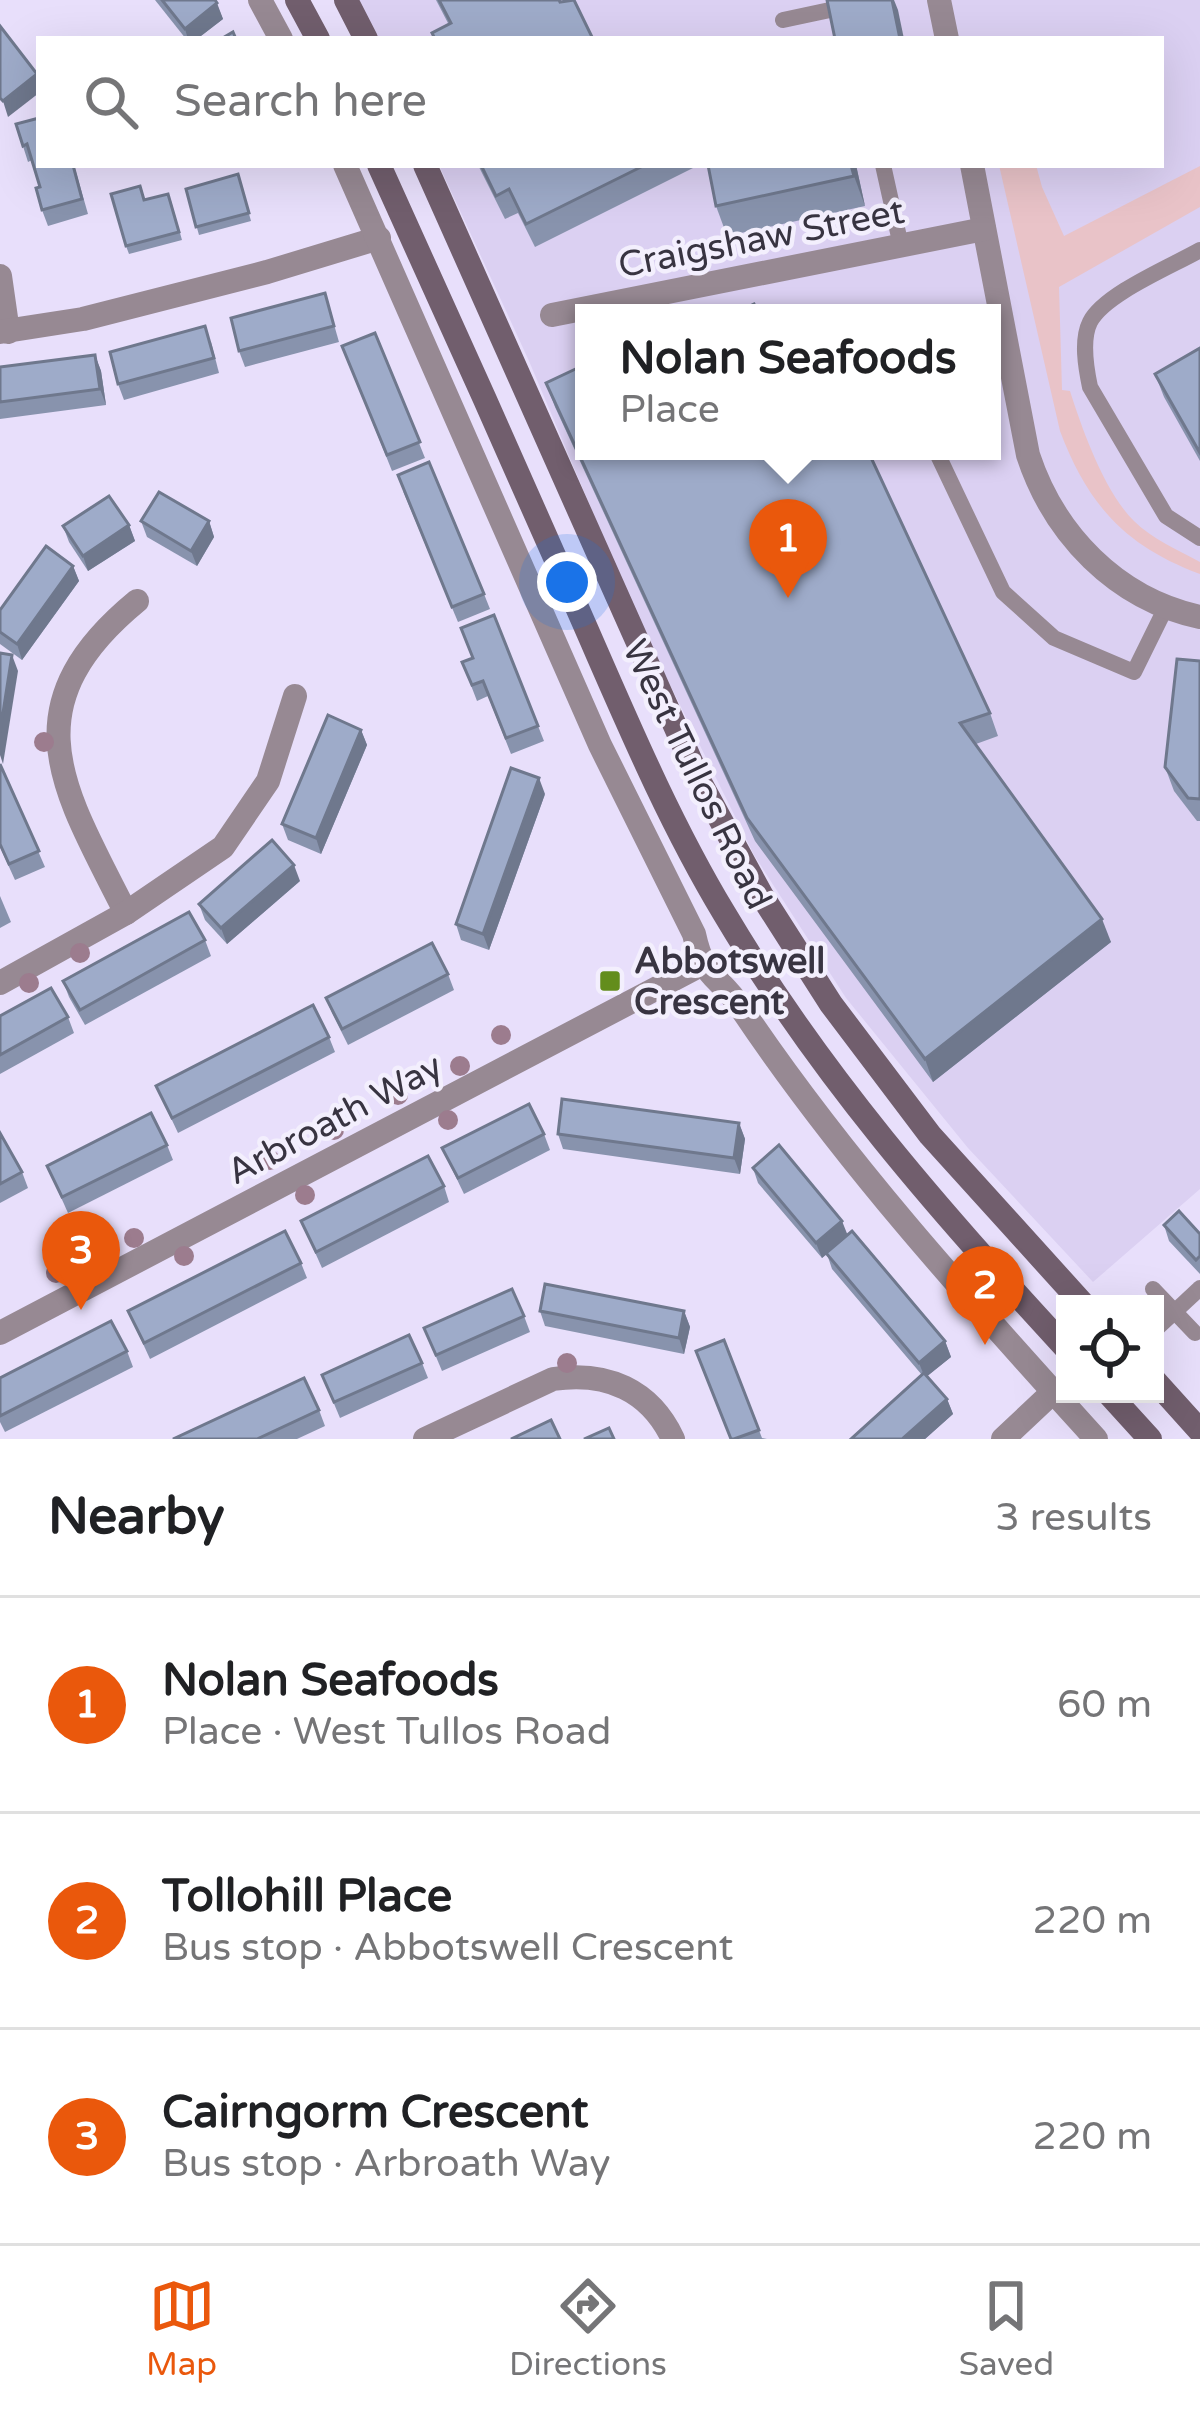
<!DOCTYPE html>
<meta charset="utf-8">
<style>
body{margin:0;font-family:"Varela Round",sans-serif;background:#f6f6f6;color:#202124}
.controls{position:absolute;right:36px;bottom:36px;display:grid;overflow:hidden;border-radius:0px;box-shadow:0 12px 48px #0002}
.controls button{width:108px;height:108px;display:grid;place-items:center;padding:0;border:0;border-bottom:3px solid #e0e0e0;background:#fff;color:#202124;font:60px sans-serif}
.you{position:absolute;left:567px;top:582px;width:42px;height:42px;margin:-30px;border:9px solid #fff;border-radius:50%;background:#1a73e8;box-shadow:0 0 0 18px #1a73e833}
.badge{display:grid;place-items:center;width:78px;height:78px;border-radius:50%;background:#ea580c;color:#fff;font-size:39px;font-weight:700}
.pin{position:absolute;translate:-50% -99px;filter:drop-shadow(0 3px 6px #0008)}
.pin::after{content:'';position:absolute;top:63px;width:42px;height:36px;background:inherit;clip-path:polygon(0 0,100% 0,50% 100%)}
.popup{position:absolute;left:575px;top:304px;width:426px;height:156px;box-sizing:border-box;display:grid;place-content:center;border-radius:0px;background:#fff;filter:drop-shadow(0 3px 9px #0005);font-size:39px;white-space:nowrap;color:#757577}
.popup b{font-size:45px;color:#202124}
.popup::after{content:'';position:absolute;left:50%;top:100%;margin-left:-24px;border:24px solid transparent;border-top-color:#fff}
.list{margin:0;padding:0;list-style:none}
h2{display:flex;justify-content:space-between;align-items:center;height:156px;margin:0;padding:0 48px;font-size:51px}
h2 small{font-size:39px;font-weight:400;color:#757577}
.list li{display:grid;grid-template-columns:78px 1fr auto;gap:36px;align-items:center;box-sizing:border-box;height:216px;padding:0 48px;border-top:3px solid #e0e0e0}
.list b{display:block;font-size:45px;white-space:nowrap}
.list p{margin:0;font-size:39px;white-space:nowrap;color:#757577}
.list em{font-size:39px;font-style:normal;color:#757577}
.icon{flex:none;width:66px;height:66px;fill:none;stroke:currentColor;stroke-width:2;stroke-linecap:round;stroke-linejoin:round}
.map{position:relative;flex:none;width:1200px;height:1439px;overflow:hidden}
.search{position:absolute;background:#fff;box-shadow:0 12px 48px #0002;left:36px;right:36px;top:36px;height:132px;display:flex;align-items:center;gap:30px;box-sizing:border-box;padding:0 42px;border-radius:0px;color:#757577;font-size:45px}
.sheet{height:804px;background:#fff}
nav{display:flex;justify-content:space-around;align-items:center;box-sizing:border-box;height:168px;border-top:3px solid #e0e0e0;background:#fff;font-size:33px;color:#757577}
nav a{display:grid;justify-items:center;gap:6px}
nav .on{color:#ea580c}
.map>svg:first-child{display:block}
.built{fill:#dbd0f2;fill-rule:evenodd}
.green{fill:#e9c3c8}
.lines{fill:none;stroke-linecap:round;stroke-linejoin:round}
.service{stroke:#978993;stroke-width:16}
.minor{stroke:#978993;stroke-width:24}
.tertiary{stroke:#978993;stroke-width:24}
.secondary{stroke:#715e6d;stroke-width:24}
.tree{fill:#9c7c8e}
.wall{fill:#8893ad}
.shaded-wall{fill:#6f788d}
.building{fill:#9eabc9;stroke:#6f788d;stroke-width:3}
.poi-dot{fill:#638d1c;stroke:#f3effd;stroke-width:4.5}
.labels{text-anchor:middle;stroke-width:9;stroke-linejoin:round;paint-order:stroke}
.street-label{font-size:36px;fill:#383441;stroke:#f3effd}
.poi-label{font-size:36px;font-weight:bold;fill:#383441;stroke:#f3effd;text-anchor:start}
</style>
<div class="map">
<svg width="1200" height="1439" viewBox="0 0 1200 1439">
<rect width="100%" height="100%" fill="#e8dffb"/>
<path class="built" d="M354,0H1200V1189L1093,1282L968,1148L846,998L754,855L639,622L529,361L439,165H1161V39H377ZM584,313H992V451H584Z"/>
<path class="green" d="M999,165H1036L1042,187L1064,236L1200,166V207L1059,287L1062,390L1070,391C1082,429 1105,493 1134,521C1152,539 1178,550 1200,562V574C1125,546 1088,505 1060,431Z"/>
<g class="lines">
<g class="service">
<polyline points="783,20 877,0"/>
<polyline points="883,165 901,246"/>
<path d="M1200,250C1172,266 1104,294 1090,322C1081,340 1086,368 1090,387L1166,516L1200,538"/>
<polyline points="936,451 1003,592 1054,638 1134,672 1166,607"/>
<polyline points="1153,1289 1195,1333"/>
<polyline points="1155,1330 1200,1288"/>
</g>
<g class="minor">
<polyline points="939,0 947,39"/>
<path d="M972,165L1028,455C1054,534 1116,599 1200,617"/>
<polyline points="0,276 8,332"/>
<polyline points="552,315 984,229"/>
<polyline points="0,332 83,319 267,272 379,238"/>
<path d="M126,913C64,790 7,708 137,601"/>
<polyline points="0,983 126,913 223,847 268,781 295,696"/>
<path d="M425,1439L553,1379C607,1371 650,1390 673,1439"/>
<polyline points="1003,1439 1053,1392"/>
</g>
<g class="tertiary">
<polyline points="260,0 281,39"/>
<path d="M345,165L600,745L694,934C704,980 717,973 741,1008C845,1163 971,1301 1096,1439"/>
<polyline points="0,1333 701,965"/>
</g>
<g class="secondary">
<polyline points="297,0 318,39"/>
<polyline points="346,0 366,39"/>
<path d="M379,165C443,305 506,446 568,587C617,697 662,810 724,913C819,1073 939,1211 1065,1347"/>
<polyline points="425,165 701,784 762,896 831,1004 930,1135 1083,1304"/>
<polyline points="1155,1381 1200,1431"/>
<polyline points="1109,1394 1150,1439"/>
</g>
</g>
<g class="tree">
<circle cx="44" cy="742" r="10"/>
<circle cx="80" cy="953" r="10"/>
<circle cx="29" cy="983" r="10"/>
<circle cx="501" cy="1035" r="10"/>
<circle cx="460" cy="1066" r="10"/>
<circle cx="398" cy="1095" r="10"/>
<circle cx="448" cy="1120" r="10"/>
<circle cx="334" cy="1130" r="10"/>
<circle cx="270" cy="1160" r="10"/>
<circle cx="305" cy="1195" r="10"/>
<circle cx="134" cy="1238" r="10"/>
<circle cx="184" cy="1256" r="10"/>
<circle cx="56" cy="1273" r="10"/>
<circle cx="567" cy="1363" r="10"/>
</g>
<g class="wall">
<polygon points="155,0 215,0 223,19 197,39 186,39"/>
<polygon points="436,0 559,0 449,25"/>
<polygon points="16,124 74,165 88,214 48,226 42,210 40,187 32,160 28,162"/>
<polygon points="478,165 695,165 695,167 535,247 518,213 505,219"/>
<polygon points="856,165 865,206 727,236 716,206"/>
<polygon points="238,174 251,221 199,235 186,189"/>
<polygon points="145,200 171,201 182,240 129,254 126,246"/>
<polygon points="325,293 339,342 245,367 239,351"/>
<polygon points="375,333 425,458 392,471 342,346"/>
<polygon points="211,342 219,373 124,400 118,384"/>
<polygon points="1200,348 1200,461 1164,397 1155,374"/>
<polygon points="95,355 101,371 106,405 0,419 0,367"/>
<polygon points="546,383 990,713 998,736 976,744 1111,942 933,1082 755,841 555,407"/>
<polygon points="403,491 484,594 490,609 458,622"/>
<polygon points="141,521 209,521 214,537 197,566 147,537"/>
<polygon points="129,525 135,541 88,571 69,542 63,526"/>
<polygon points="73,566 79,581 22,660 0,644 0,610"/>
<polygon points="494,615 544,741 511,754 488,696 477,701 462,662 473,658"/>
<polygon points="1200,661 1200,821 1197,821 1174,791 1165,767"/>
<polygon points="361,730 367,745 321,854 288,840 282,824"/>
<polygon points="0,764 45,867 15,880 0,847"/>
<polygon points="545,794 489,950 461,940 456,924"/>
<polygon points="300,881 227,944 205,920 199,904"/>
<polygon points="0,896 11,922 0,928"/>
<polygon points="205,940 211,956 85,1025 69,997 63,981"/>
<polygon points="448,974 454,990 348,1045 332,1013 326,998"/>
<polygon points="0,1016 68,1017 74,1033 0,1074"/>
<polygon points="329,1037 335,1052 178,1133 156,1086"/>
<polygon points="739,1123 745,1139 740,1174 563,1149 558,1134"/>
<polygon points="0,1133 22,1172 28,1188 0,1203"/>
<polygon points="544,1134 550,1150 464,1194 442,1148"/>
<polygon points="167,1145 173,1160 68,1213 47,1166"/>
<polygon points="753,1168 848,1235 945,1341 951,1357 927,1376 947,1399 953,1414 925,1439 851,1439 922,1375 832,1269 827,1254 822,1258 758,1183"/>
<polygon points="444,1186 449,1202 322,1268 301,1221"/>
<polygon points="1164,1225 1200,1234 1200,1274 1169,1241"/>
<polygon points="301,1263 307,1278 150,1359 128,1311"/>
<polygon points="540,1311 684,1311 690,1327 684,1354 545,1326"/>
<polygon points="524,1316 530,1332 442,1371 424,1328"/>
<polygon points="724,1340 762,1438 767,1439 730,1439"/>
<polygon points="127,1351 133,1367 5,1432 0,1422 0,1378"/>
<polygon points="422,1363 428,1378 340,1418 322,1375"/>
<polygon points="319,1410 325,1426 297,1439 173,1439"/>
</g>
<g class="shaded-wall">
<polygon points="892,0 894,0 898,10 904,39 900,39"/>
<polygon points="217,3 223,19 197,39 188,39 185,29"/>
<polygon points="37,74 39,93 8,117 3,101"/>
<polygon points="851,165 856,165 865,206 854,176"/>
<polygon points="95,355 101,371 106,405 100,389"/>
<polygon points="209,521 214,537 197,566 191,551"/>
<polygon points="129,525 135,541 88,571 83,556"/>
<polygon points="73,566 79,581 22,660 17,644"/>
<polygon points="12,655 18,671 3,764 0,755 0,732"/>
<polygon points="361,730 367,745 321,854 316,838"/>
<polygon points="539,778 545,794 489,950 483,934"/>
<polygon points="294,865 300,881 227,944 221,928"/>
<polygon points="1102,919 1111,942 933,1082 925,1059"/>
<polygon points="739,1123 745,1139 740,1174 734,1158"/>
<polygon points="842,1221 848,1236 822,1258 816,1243"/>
<polygon points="684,1311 690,1327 684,1354 679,1338"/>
<polygon points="945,1341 951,1357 925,1378 919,1363"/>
<polygon points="947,1399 953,1414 925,1439 902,1439"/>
</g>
<g class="building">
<polygon points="162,0 215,0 217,3 185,29"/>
<polygon points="439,0 559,0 560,2 574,0 593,39 435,39 432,33 451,23"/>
<polygon points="827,0 892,0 900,39 835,39"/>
<polygon points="0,26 37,74 3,101 0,98"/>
<polygon points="233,32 236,39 221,39"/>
<polygon points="39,118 39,165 73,165 82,199 42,210 36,188 40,187 27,144 23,146 16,124"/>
<polygon points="481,165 645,165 526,224 509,189 496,196"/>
<polygon points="708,165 851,165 854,176 716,206"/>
<polygon points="238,174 249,213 196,227 186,189"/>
<polygon points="140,186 144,200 168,194 179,232 126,246 111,194"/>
<polygon points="325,293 334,326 239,351 231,318"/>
<polygon points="754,304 759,313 736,313"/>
<polygon points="205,326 214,358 118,384 110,352"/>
<polygon points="375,333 420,442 387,455 342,346"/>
<polygon points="1200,348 1200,453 1155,374"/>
<polygon points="95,355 100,389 0,402 0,367"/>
<polygon points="584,365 584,451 868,451 990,713 960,723 1102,919 925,1059 747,818 546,383"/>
<polygon points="429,462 484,594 452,607 398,475"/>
<polygon points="159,492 209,521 191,551 141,521"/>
<polygon points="109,496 129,525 83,556 63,526"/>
<polygon points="46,546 73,566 17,644 0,632 0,610"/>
<polygon points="494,615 538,726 506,738 483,681 472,685 462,662 473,658 461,628"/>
<polygon points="0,653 12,655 0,732"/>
<polygon points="1177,659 1200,661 1200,799 1188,798 1165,767"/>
<polygon points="328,715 361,730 316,838 282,824"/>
<polygon points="0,764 39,851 9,864 0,844"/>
<polygon points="511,768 539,778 483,934 456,924"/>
<polygon points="272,840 294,865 221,928 199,904"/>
<polygon points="189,912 205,940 80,1010 63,981"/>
<polygon points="432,943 448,974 342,1029 326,998"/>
<polygon points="51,988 68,1017 0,1055 0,1016"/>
<polygon points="313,1005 329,1037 172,1118 156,1086"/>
<polygon points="562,1099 739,1123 734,1158 558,1134"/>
<polygon points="529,1104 544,1134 458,1178 442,1148"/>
<polygon points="151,1113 167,1145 62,1197 47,1166"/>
<polygon points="0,1133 22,1172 0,1184"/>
<polygon points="779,1145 842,1221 816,1243 753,1168"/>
<polygon points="428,1156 444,1186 316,1252 301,1221"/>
<polygon points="1179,1211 1200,1234 1200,1256 1196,1260 1164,1225"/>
<polygon points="285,1231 301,1263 144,1343 128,1311"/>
<polygon points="852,1231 945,1341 919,1363 826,1253"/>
<polygon points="545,1284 684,1311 679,1338 540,1311"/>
<polygon points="512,1289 524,1316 436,1355 424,1328"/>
<polygon points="111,1321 127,1351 0,1416 0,1378"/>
<polygon points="409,1335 422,1363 334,1402 322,1375"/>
<polygon points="724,1340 759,1430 734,1439 731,1439 696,1351"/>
<polygon points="924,1373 947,1399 902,1439 851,1439"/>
<polygon points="304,1378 319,1410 257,1439 173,1439"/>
<polygon points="551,1420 560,1439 511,1439"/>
<polygon points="609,1428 614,1439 584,1439"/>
</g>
<rect class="poi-dot" x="598" y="969" width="24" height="24" rx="6"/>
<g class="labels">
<g class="street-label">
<text transform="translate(761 237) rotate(-11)" y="13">Craigshaw Street</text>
<text transform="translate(698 774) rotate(64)" y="13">West Tullos Road</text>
<text transform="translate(334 1118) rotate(-28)" y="13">Arbroath Way</text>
</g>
<g class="poi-label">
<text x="634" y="973">Abbotswell<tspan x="634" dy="41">Crescent</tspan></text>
</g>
</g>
</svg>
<div class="controls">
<button><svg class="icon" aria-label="locate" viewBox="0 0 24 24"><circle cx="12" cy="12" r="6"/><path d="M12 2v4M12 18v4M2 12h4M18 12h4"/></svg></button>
</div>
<div class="you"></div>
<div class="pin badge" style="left:788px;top:598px">1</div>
<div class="popup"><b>Nolan Seafoods</b>Place</div>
<div class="pin badge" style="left:985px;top:1345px">2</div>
<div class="pin badge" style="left:81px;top:1310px">3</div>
<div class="search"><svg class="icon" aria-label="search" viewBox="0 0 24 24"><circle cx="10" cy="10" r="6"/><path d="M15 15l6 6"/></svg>Search here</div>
</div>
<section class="sheet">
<h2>Nearby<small>3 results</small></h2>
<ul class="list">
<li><span class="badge">1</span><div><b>Nolan Seafoods</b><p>Place · West Tullos Road</p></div><em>60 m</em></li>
<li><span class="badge">2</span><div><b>Tollohill Place</b><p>Bus stop · Abbotswell Crescent</p></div><em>220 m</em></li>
<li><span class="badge">3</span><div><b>Cairngorm Crescent</b><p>Bus stop · Arbroath Way</p></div><em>220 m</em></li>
</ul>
</section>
<nav>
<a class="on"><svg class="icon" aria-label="map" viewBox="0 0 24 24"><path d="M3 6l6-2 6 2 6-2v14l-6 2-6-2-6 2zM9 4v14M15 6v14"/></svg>Map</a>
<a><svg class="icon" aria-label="directions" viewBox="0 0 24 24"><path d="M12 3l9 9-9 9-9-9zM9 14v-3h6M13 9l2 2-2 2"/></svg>Directions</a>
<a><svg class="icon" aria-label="saved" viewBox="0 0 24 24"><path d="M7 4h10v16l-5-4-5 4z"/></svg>Saved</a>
</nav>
